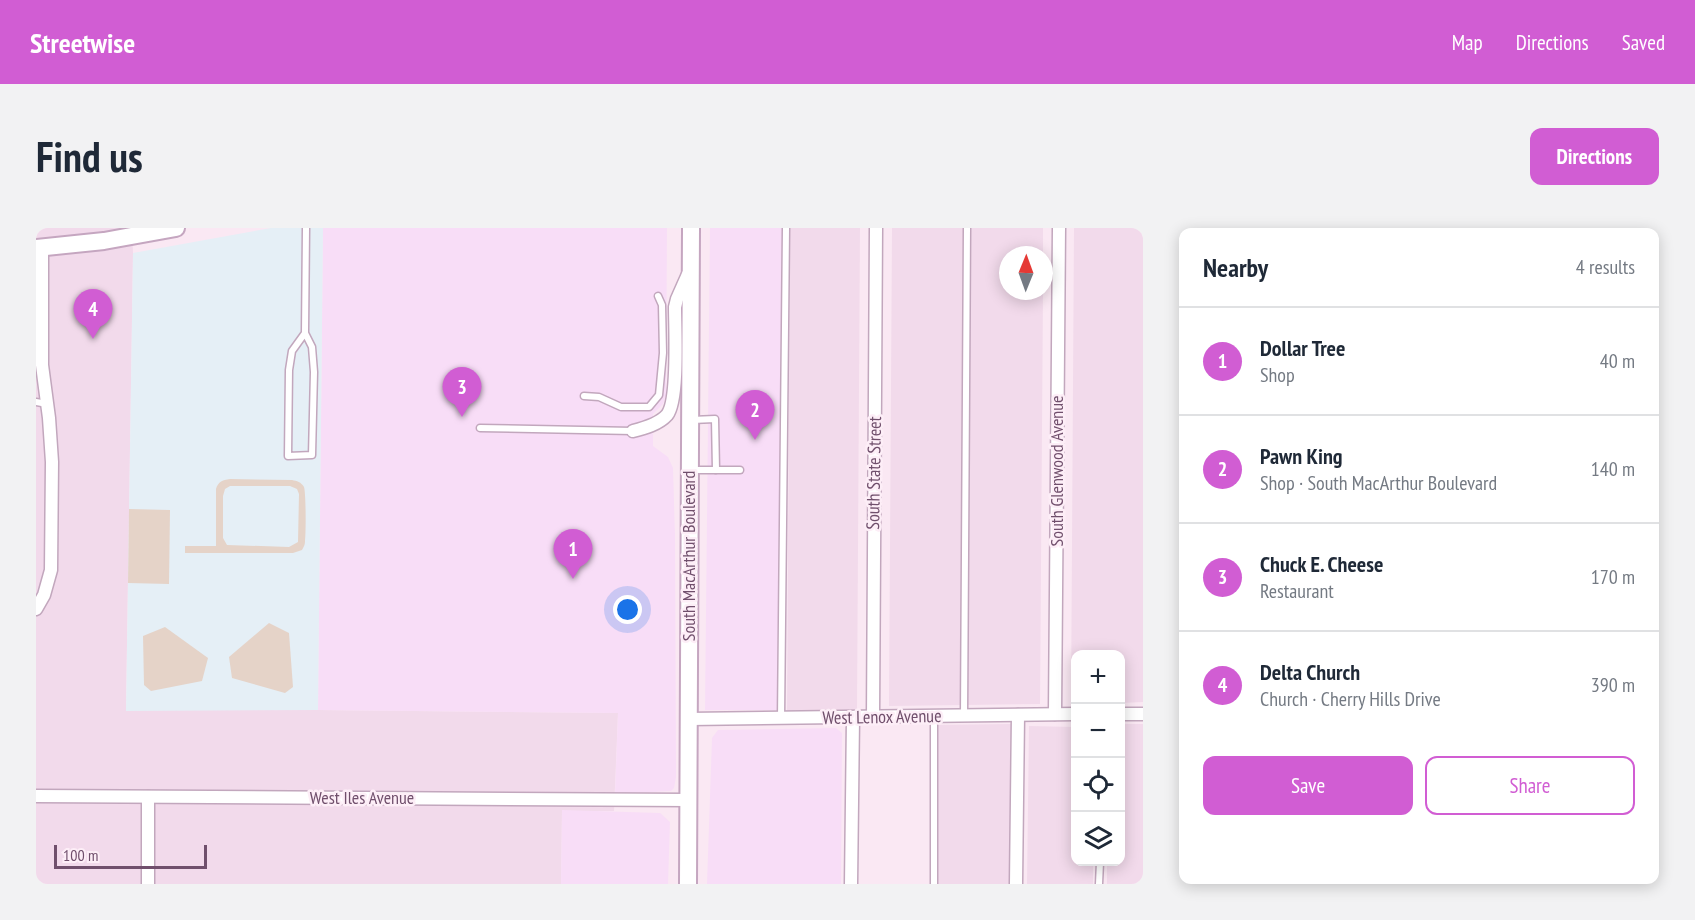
<!DOCTYPE html>
<meta charset="utf-8">
<style>
body{margin:0;font-family:"PT Sans Narrow",sans-serif;background:#f2f2f3;color:#1f2937}
.controls{position:absolute;right:18px;bottom:18px;display:grid;overflow:hidden;border-radius:12px;box-shadow:0 3px 15px #0003}
.controls button{width:54px;height:54px;display:grid;place-items:center;padding:0;border:0;border-bottom:2px solid #e0e1e3;background:#fff;color:#1f2937;font:30px sans-serif}
.compass{position:absolute;left:963px;top:18px;width:54px;height:54px;border-radius:50%;background:#fff;box-shadow:0 3px 15px #0003;rotate:1deg}
.scale{position:absolute;left:18px;bottom:15px;width:153px;box-sizing:border-box;padding-left:6px;border:3px solid #704f6c;border-top:0;font-size:16px;line-height:21px;white-space:nowrap;color:#704f6c;-webkit-text-stroke:4px #fdeef7;paint-order:stroke}
.you{position:absolute;left:592px;top:382px;width:21px;height:21px;margin:-15px;border:4px solid #fff;border-radius:50%;background:#1a73e8;box-shadow:0 0 0 9px #1a73e833}
.badge{display:grid;place-items:center;width:39px;height:39px;border-radius:50%;background:#d15dd3;color:#fff;font-size:20px;font-weight:700}
.pin{position:absolute;translate:-50% -50px;filter:drop-shadow(0 2px 3px #0008)}
.pin::after{content:'';position:absolute;top:32px;width:21px;height:18px;background:inherit;clip-path:polygon(0 0,100% 0,50% 100%)}
.list{margin:0;padding:0;list-style:none}
h2{display:flex;justify-content:space-between;align-items:center;height:78px;margin:0;padding:0 24px;font-size:26px}
h2 small{font-size:20px;font-weight:400;color:#747a83}
.list li{display:grid;grid-template-columns:39px 1fr auto;gap:18px;align-items:center;box-sizing:border-box;height:108px;padding:0 24px;border-top:2px solid #e0e1e3}
.list b{display:block;font-size:22px;white-space:nowrap}
.list p{margin:0;font-size:20px;white-space:nowrap;color:#747a83}
.list em{font-size:20px;font-style:normal;color:#747a83}
.actions{display:flex;gap:12px;padding:18px 24px}
.actions a{flex:1;padding:14px 0;border:2px solid #d15dd3;border-radius:12px;text-align:center;font-size:21px;color:#d15dd3}
.actions .main{background:#d15dd3;color:#fff}
.icon{flex:none;width:33px;height:33px;fill:none;stroke:currentColor;stroke-width:2;stroke-linecap:round;stroke-linejoin:round}
.map{position:relative;flex:none;width:1107px;height:656px;overflow:hidden;border-radius:12px}
header{display:flex;align-items:center;gap:36px;box-sizing:border-box;height:84px;padding:0 30px;background:#d15dd3;color:#fff}
header strong{font-size:28px}
nav{display:flex;gap:33px;margin-inline-start:auto;font-size:21px}
.intro{display:flex;align-items:center;justify-content:space-between;box-sizing:border-box;height:144px;padding:0 36px}
h1{margin:0;font-size:42px}
.button{padding:15px 27px;border-radius:12px;background:#d15dd3;color:#fff;font-size:21px;font-weight:700}
main{display:flex;gap:36px;padding:0 36px}
aside{flex:1;background:#fff;border-radius:12px;box-shadow:0 3px 15px #0003}
.map>svg:first-child{display:block}
.residential{fill:#f2daeb}
.commercial{fill:#f8ddf7}
.education{fill:#e5eff6}
.green{fill:#e5d3c8;fill-rule:evenodd}
.lines{fill:none;stroke-linecap:round;stroke-linejoin:round}
.lane-casing{stroke:#c2a7bd;stroke-width:9}
.street-casing{stroke:#c2a7bd;stroke-width:15}
.secondary-casing{stroke:#c5a6c0;stroke-width:20}
.lane{stroke:#fff;stroke-width:6}
.street{stroke:#fff;stroke-width:12}
.secondary{stroke:#fff;stroke-width:16}
.labels{text-anchor:middle;stroke-width:5;stroke-linejoin:round;paint-order:stroke}
.street-label{font-size:18px;fill:#704f6c;stroke:#fdeef7}
</style>
<header>
<strong>Streetwise</strong>
<nav><a>Map</a><a>Directions</a><a>Saved</a></nav>
</header>
<div class="intro"><h1>Find us</h1><a class="button">Directions</a></div>
<main>
<div class="map">
<svg width="1107" height="656" viewBox="0 0 1107 656">
<rect width="100%" height="100%" fill="#fae8f3"/>
<g class="residential">
<polygon points="0,0 96,0 97,25 90,482 282,482 582,485 578,583 526,583 525,656 0,656"/>
<polygon points="754,0 824,0 821,482 751,483"/>
<polygon points="856,0 1007,0 1007,27 972,27 972,63 1007,63 1004,476 853,478"/>
<polygon points="1038,0 1107,0 1107,474 1085,475 1084,427 1040,427 1039,475 1035,475"/>
<polygon points="975,496 974,656 900,656 900,497"/>
<polygon points="1085,496 1107,496 1107,656 1071,656 1071,634 1084,634"/>
<polygon points="993,498 1039,499 1040,634 1057,634 1057,656 991,656"/>
</g>
<g class="commercial">
<polygon points="287,0 631,0 630,167 627,176 617,186 617,218 632,229 637,240 639,308 640,549 638,560 635,563 579,566 582,485 282,482"/>
<polygon points="674,0 746,0 741,482 669,482"/>
<polygon points="800,500 806,505 805,656 671,656 676,510 682,502"/>
<polygon points="526,582 624,585 634,594 632,656 525,656"/>
</g>
<polygon class="education" points="235,0 287,0 282,482 90,483 97,25"/>
<g class="green">
<path d="M194,251L256,252C261,253 265,254 268,259C270,265 270,305 269,313C269,317 268,318 266,322L257,325H149V318H180V261C182,254 186,252 194,251ZM194,258H254L261,261L263,266L262,314L253,319L191,317L187,310V268L189,261Z"/>
<polygon points="93,281 134,282 133,356 92,355"/>
<polygon points="233,395 253,405 257,459 249,465 196,450 193,429"/>
<polygon points="129,399 172,430 166,453 115,463 108,457 107,408"/>
</g>
<g class="lines">
<g class="lane-casing">
<g id="lane">
<polyline points="269,105 256,123 253,142 252,228 276,227 278,144 276,119 269,105 270,0"/>
<polyline points="548,168 563,169 585,179 613,179 623,167 627,125 626,77 622,68"/>
<polyline points="0,174 11,176"/>
<polyline points="656,192 679,191 680,242"/>
<polyline points="444,200 597,203"/>
<polyline points="654,242 704,242"/>
<polyline points="928,488 931,0"/>
<polyline points="745,491 750,0"/>
<polyline points="898,656 898,488"/>
<polyline points="1063,656 1064,634"/>
</g>
</g>
<g class="street-casing">
<g id="street">
<path d="M597,203C609,200 623,196 631,187C643,172 639,101 639,79L641,71L653,44"/>
<polyline points="0,381 8,367 15,342 16,234 13,190 6,137 6,20"/>
<polyline points="1019,486 1023,0"/>
<polyline points="1084,486 1107,486"/>
<polyline points="837,489 840,0"/>
<polyline points="653,491 1040,486"/>
<polyline points="0,568 653,572"/>
<polyline points="112,656 112,569"/>
<polyline points="815,656 817,490"/>
<polyline points="980,656 982,487"/>
</g>
</g>
<g class="secondary-casing">
<g id="secondary">
<polyline points="0,20 68,13 140,0"/>
<polyline points="652,656 655,0"/>
</g>
</g>
<use href="#lane" class="lane"/>
<use href="#street" class="street"/>
<use href="#secondary" class="secondary"/>
</g>
<g class="labels">
<g class="street-label">
<text transform="translate(1021 243) rotate(-90)" y="6">South Glenwood Avenue</text>
<text transform="translate(838 245) rotate(-89)" y="6">South State Street</text>
<text transform="translate(653 328) rotate(-90)" y="6">South MacArthur Boulevard</text>
<text transform="translate(846 489) rotate(-1)" y="6">West Lenox Avenue</text>
<text x="326" y="576">West Iles Avenue</text>
</g>
</g>
</svg>
<div class="controls">
<button>+</button>
<button>−</button>
<button><svg class="icon" aria-label="locate" viewBox="0 0 24 24"><circle cx="12" cy="12" r="6"/><path d="M12 2v4M12 18v4M2 12h4M18 12h4"/></svg></button>
<button><svg class="icon" aria-label="layers" viewBox="0 0 24 24"><path d="M12 4l9 5-9 5-9-5zM3 14l9 5 9-5"/></svg></button>
</div>
<svg class="compass" viewBox="-18 -18 36 36"><path d="M0-13l5 13h-10z" fill="#e53935"/><path d="M0 13l5-13h-10z" fill="#747a83"/></svg>
<div class="scale">100 m</div>
<div class="you"></div>
<div class="pin badge" style="left:537px;top:351px">1</div>
<div class="pin badge" style="left:719px;top:212px">2</div>
<div class="pin badge" style="left:426px;top:189px">3</div>
<div class="pin badge" style="left:57px;top:111px">4</div>
</div>
<aside>
<h2>Nearby<small>4 results</small></h2>
<ul class="list">
<li><span class="badge">1</span><div><b>Dollar Tree</b><p>Shop</p></div><em>40 m</em></li>
<li><span class="badge">2</span><div><b>Pawn King</b><p>Shop · South MacArthur Boulevard</p></div><em>140 m</em></li>
<li><span class="badge">3</span><div><b>Chuck E. Cheese</b><p>Restaurant</p></div><em>170 m</em></li>
<li><span class="badge">4</span><div><b>Delta Church</b><p>Church · Cherry Hills Drive</p></div><em>390 m</em></li>
</ul>
<div class="actions"><a class="main">Save</a><a>Share</a></div>
</aside>
</main>
